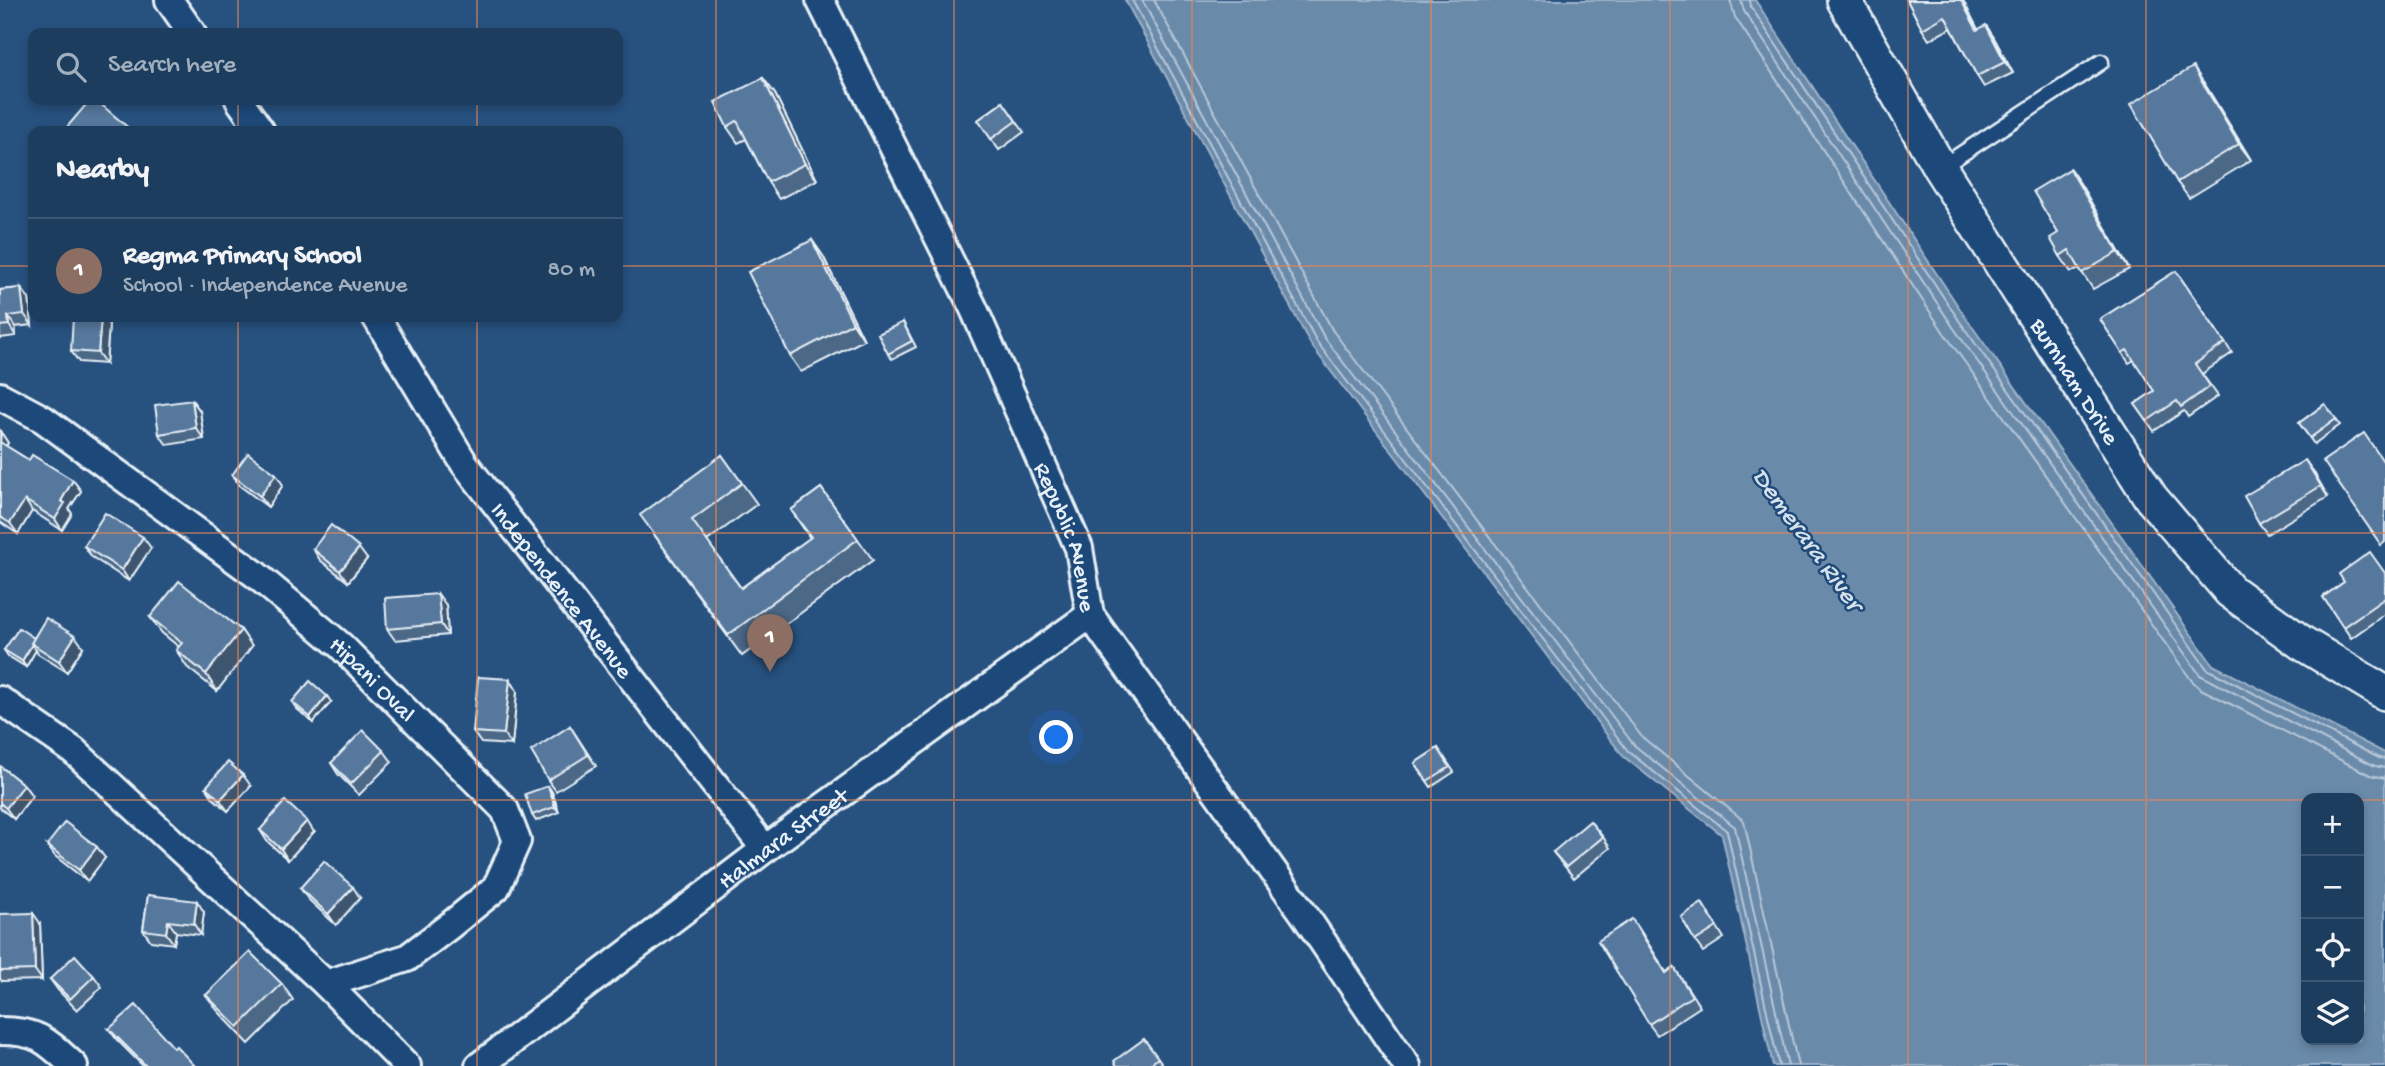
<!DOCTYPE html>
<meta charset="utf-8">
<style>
body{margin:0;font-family:"Gochi Hand",sans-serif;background:#254465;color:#f1f3f6}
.controls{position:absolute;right:21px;bottom:21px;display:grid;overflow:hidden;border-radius:14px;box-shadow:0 4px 10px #0003}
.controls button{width:63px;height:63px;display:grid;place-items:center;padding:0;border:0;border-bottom:2px solid #3b5674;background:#1d3d5f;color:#f1f3f6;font:35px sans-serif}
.you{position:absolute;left:1057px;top:738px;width:24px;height:24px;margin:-18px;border:5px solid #fff;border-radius:50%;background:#1a73e8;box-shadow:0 0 0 10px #1a73e833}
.badge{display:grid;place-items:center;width:46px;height:46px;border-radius:50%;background:#ff9aa2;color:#fff;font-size:23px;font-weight:700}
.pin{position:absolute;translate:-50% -58px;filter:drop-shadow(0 2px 4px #0008)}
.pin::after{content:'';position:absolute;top:37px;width:24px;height:21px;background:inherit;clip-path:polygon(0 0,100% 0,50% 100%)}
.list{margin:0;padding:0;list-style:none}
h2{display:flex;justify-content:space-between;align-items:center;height:91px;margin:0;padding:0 28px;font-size:30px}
h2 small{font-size:23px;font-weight:400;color:#a0aebd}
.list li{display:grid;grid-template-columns:46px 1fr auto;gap:21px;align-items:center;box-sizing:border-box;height:105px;padding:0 28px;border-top:2px solid #3b5674}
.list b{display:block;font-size:26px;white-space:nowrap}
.list p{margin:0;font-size:23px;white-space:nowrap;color:#a0aebd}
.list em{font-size:23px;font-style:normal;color:#a0aebd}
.icon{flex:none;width:38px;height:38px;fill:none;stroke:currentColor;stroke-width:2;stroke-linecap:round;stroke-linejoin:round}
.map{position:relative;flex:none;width:2385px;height:1066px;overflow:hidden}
.search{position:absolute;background:#1d3d5f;box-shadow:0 4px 10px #0003;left:28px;top:28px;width:595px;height:77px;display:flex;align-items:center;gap:18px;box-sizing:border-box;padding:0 24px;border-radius:14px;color:#a0aebd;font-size:26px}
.panel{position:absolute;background:#1d3d5f;box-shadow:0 4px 10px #0003;left:28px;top:126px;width:595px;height:196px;border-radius:14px}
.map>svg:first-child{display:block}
.water{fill:#6b8aaa;stroke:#9db3c9;stroke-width:2;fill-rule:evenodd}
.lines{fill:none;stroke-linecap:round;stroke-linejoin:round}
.shore{stroke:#b6c8d9;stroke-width:2}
.service-casing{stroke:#e8f1f8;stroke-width:19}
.minor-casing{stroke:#e8f1f8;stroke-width:32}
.tertiary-casing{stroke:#e8f1f8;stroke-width:38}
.service{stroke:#1f4a7a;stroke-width:14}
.minor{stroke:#1f4a7a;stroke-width:26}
.tertiary{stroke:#1f4a7a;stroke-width:33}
.wall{fill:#4b6787;stroke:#e8f1f8;stroke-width:2}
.shaded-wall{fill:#3d546e;stroke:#e8f1f8;stroke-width:2}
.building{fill:#57789d;stroke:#e8f1f8;stroke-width:2}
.grid{fill:none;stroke:#e88753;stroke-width:2;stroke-opacity:0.55}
.labels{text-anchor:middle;stroke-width:5;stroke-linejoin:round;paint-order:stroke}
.street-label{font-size:24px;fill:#e8f1f8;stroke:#1f4a7a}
.water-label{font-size:26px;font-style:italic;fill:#d5e2ec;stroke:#1f4a7a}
</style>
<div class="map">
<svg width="2385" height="1066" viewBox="0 0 2385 1066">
<rect width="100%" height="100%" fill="#27517f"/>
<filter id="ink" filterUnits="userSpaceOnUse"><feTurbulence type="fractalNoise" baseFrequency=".0143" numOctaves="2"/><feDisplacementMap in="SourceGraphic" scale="14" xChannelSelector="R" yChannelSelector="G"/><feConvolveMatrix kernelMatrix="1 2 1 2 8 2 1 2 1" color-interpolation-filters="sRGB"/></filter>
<g filter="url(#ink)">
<path class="water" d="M1125,0H1755L1966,318L2213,665L2385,753V1066H1773L1722,835L1623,756L1311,345ZM2306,798H2359V1040H2306Z"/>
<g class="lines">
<g class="shore">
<polyline points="1132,0 1317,342 1628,751 1727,831 1779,1066"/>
<polyline points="1142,0 1324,337 1634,745 1735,827 1788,1066"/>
<polyline points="1154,0 1333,331 1642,737 1744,821 1798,1066"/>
<polyline points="1730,0 1735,17 1944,333 2192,681 2201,689 2370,775 2385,778"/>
<polyline points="1741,0 1744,11 1953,327 2200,675 2375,766 2385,768"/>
<polyline points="1750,0 1751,7 1960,322 2207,669 2379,758 2385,759"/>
</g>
<g class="service-casing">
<polyline id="service" points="1940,168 2101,62"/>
</g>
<g class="minor-casing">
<g id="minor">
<polyline points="169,0 192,33"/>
<path id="s1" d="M820,0L973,307L1079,548L1090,615L1304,914L1407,1066"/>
<polyline points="239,100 261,131"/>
<path id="s2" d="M376,317L464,463L765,849"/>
<path id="s3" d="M0,396L43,419L255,574L341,646L505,810L517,841L496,888L448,927L407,958L326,984"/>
<polyline points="0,700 74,751 326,984 407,1066"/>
<path d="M0,1031C39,1031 47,1041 74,1066"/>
<path id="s4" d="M479,1066L765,849L1090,615"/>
</g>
</g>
<g class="tertiary-casing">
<g id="tertiary">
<path id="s5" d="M1844,0L1940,168L2151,498L2230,591L2302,643L2385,693"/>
</g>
</g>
<use href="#service" class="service"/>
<use href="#minor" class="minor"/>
<use href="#tertiary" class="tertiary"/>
</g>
<g class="wall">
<polygon points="1907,0 1993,36 2013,73 1984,87 1977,76 1951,28 1929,40 1922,29"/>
<polygon points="763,78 775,94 817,180 779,199 768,182 746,139 738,143 727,127"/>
<polygon points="2204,83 2251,160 2189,198 2177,182"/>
<polygon points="1003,102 1024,132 999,150 978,120"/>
<polygon points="2070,169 2081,185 2129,269 2093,289 2079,268 2071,272 2060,256 2058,233"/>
<polygon points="812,240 823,256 864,340 801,372 790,356"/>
<polygon points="2176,271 2232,353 2202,374 2218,396 2188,417 2184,411 2154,431 2135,404 2154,391 2134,360 2129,363 2100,319"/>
<polygon points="21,288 29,299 32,325 15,327 16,336 0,338 0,290"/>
<polygon points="903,322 916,347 892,359 888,354"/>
<polygon points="109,325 106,364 79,362 71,351"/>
<polygon points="192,400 200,411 204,439 167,445 159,434"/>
<polygon points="2325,404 2340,425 2314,444 2299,423"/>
<polygon points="0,431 8,443 6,446 29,460 73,480 81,491 69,509 72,514 62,530 32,511 18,534 0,522"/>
<polygon points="722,455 757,504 707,541 741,588 810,538 791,510 821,488 873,560 742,656 655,536"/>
<polygon points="2313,471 2328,497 2267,534 2259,523"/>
<polygon points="232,475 283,485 268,507 240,486"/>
<polygon points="84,546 151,548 129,581 92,557"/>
<polygon points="313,549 367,559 348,582 320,560"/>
<polygon points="2385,573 2385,614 2351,638 2323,597 2344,582"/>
<polygon points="446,605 448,635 395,640 387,629"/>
<polygon points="150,617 241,630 252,646 217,691 187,667 176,650 179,647 162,633"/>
<polygon points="34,638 83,647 67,672 38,654 36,650 26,667 8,656 4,650"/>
<polygon points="510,679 517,691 512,745 481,743 473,732"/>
<polygon points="292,702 331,702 313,723 296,708"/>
<polygon points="570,726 596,766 556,791 548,780"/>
<polygon points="1438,748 1454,772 1431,787 1415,763"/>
<polygon points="384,751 392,762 359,795 338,774 331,763"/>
<polygon points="0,766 24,785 32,796 14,819 0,808"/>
<polygon points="251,786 228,811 213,798 206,787"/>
<polygon points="548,786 552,792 559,812 536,821 532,815"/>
<polygon points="260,830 314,832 288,860 267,841"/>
<polygon points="1603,837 1610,848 1574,878 1553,852"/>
<polygon points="47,845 105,858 87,881 55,856"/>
<polygon points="300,888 360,898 336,925 308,899"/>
<polygon points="148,895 204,912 201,935 176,932 174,944 151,941 143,930"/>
<polygon points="1702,903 1724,938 1703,952 1695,941"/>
<polygon points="0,914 40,923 42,980 2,981 0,979"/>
<polygon points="1640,930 1666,972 1674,967 1700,1007 1657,1035 1649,1024"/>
<polygon points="94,976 102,987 77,1010 58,990 50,979"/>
<polygon points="282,984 293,1000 249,1044 218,1011 206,995"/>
<polygon points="109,1029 195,1066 143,1066 117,1040"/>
<polygon points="1144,1039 1164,1066 1117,1066"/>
</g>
<g class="shaded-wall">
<polygon points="1961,0 1963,0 1984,41 1977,30"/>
<polygon points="1986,25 1993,36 2013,73 2005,62"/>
<polygon points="2193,67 2204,83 2251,160 2239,144"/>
<polygon points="763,78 775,94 817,180 805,164"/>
<polygon points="2070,169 2081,185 2129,269 2118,252"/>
<polygon points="812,240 823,256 864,340 853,323"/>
<polygon points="21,288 29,299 32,325 24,314"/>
<polygon points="8,316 15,327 16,336 9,325"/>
<polygon points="101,317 103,317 109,325 106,364 98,353"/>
<polygon points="192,400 200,411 204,439 196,428"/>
<polygon points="1,432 8,443 3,450 0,446"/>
<polygon points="2305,460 2313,471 2328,497 2321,486"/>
<polygon points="276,474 283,485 268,507 260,496"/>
<polygon points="73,480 81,491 69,509 72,514 62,530 55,519 61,501"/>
<polygon points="25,500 32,511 18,534 10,523"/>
<polygon points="143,537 151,548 129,581 122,570"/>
<polygon points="359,548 367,559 348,582 340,571"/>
<polygon points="438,594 446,605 448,635 441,624"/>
<polygon points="241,630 252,646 217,691 206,674"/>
<polygon points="75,636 83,647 67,672 59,661"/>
<polygon points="32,645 36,650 26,667 22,661"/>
<polygon points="510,679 517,691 512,745 504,734"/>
<polygon points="327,696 331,702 313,723 310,717"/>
<polygon points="243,775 251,786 228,811 220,800"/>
<polygon points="24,785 32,796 14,819 6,808"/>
<polygon points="548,786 552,792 559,812 555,807"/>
<polygon points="307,821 314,832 288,860 281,849"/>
<polygon points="97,847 105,858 87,881 79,870"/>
<polygon points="353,887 360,898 336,925 328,914"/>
<polygon points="197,901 204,912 201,935 194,924"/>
<polygon points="33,913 40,923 42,980 35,970"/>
<polygon points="168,921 176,932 174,944 166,933"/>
</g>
<g class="building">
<polygon points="1907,0 1961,0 1977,30 1986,25 2005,62 1977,76 1945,16 1922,29"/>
<polygon points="2193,67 2239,144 2177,182 2131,104"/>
<polygon points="763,78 805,164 768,182 737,121 727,127 715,102"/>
<polygon points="90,100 96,100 132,131 72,131 67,127"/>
<polygon points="1003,102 1016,121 991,139 978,120"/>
<polygon points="2070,169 2118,252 2082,273 2069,250 2060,256 2050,238 2058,233 2033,191"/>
<polygon points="812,240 853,323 790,356 748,272"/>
<polygon points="2176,271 2225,343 2195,364 2210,386 2181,407 2177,401 2147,421 2135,404 2154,391 2127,350 2122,353 2100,319"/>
<polygon points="21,288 24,314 8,316 9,325 0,326 0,290"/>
<polygon points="73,317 101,317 98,353 71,351"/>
<polygon points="903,322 912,341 888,354 878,334"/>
<polygon points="192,400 196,428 159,434 155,405"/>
<polygon points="2325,404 2336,419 2310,438 2299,423"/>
<polygon points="2364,433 2385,464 2385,542 2381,545 2323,461"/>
<polygon points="0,442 29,460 32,455 73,480 61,501 65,503 55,519 25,500 10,523 0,517"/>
<polygon points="248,453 276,474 260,496 232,475"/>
<polygon points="722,455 742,483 692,520 741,588 811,537 791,510 821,488 858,539 728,635 640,515"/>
<polygon points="2305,460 2321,486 2259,523 2244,496"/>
<polygon points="105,513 143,537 122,570 84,546"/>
<polygon points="331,525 359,548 340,571 313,549"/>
<polygon points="2370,552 2385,573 2385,598 2343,627 2323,597 2344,582 2339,574"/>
<polygon points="179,581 241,630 206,674 176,650 182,643 150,617"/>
<polygon points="438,594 441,624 387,629 385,598"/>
<polygon points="46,618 75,636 59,661 31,643"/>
<polygon points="19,628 34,638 31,643 32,644 22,661 4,650"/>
<polygon points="478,677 510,679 504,734 473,732"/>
<polygon points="310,681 327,696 310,717 292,702"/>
<polygon points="570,726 588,755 548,780 531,751"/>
<polygon points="363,730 384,751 351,784 331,763"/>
<polygon points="1438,748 1450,767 1427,781 1415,763"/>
<polygon points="228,762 243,775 220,800 206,787"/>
<polygon points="0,766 24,785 6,808 0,803"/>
<polygon points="548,786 555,807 532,815 525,794"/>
<polygon points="285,801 307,821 281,849 260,830"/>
<polygon points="1590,821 1603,837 1566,867 1553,852"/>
<polygon points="65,822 97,847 79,870 47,845"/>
<polygon points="324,861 353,887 328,914 300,888"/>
<polygon points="148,895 197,901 194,924 168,921 166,933 143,930"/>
<polygon points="1702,903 1717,927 1695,941 1681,917"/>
<polygon points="33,913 35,970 0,971 0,914"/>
<polygon points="1632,919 1666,973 1674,967 1692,996 1649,1024 1598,941"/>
<polygon points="250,952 282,984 238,1027 206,995"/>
<polygon points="75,955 94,976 70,999 50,979"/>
<polygon points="136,1005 174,1048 176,1046 195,1066 146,1066 109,1029"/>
<polygon points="1144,1039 1158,1058 1148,1066 1117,1066 1114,1061"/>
</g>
</g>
<path class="grid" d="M238,0V33M477,0V33M716,0V1066M954,0V1066M1192,0V1066M1431,0V1066M1670,0V1066M1908,0V1066M2146,0V1066M238,100V131M477,100V131M0,266H33M618,266H2385M238,317V1066M477,317V1066M0,533H2385M0,800H2306M2359,800H2385"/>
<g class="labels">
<g class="street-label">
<text dy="8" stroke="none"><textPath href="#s5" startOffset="446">Burnham Drive</textPath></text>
<text dy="8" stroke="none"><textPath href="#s1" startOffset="592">Republic Avenue</textPath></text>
<text dy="8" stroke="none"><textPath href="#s2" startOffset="331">Independence Avenue</textPath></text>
<text dy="8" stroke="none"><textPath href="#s3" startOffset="469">Hipani Oval</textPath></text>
<text dy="8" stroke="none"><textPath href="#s4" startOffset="380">Halmara Street</textPath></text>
</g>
<g class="water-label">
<text transform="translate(1809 538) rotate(54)" y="9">Demerara River</text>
</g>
</g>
</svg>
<div class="controls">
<button>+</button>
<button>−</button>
<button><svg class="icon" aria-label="locate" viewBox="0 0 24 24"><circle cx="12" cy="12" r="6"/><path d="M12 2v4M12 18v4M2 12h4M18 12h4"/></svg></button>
<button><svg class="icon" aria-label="layers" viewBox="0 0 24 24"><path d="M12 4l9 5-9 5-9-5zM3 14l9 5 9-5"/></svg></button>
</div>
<div class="you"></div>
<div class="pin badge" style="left:770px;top:672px;background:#8d6e63">1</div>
<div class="search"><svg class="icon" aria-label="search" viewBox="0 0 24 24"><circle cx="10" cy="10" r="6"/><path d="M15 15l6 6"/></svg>Search here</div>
<section class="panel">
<h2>Nearby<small></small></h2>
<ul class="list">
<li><span class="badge" style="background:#8d6e63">1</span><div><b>Regma Primary School</b><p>School · Independence Avenue</p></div><em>80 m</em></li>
</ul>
</section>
</div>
